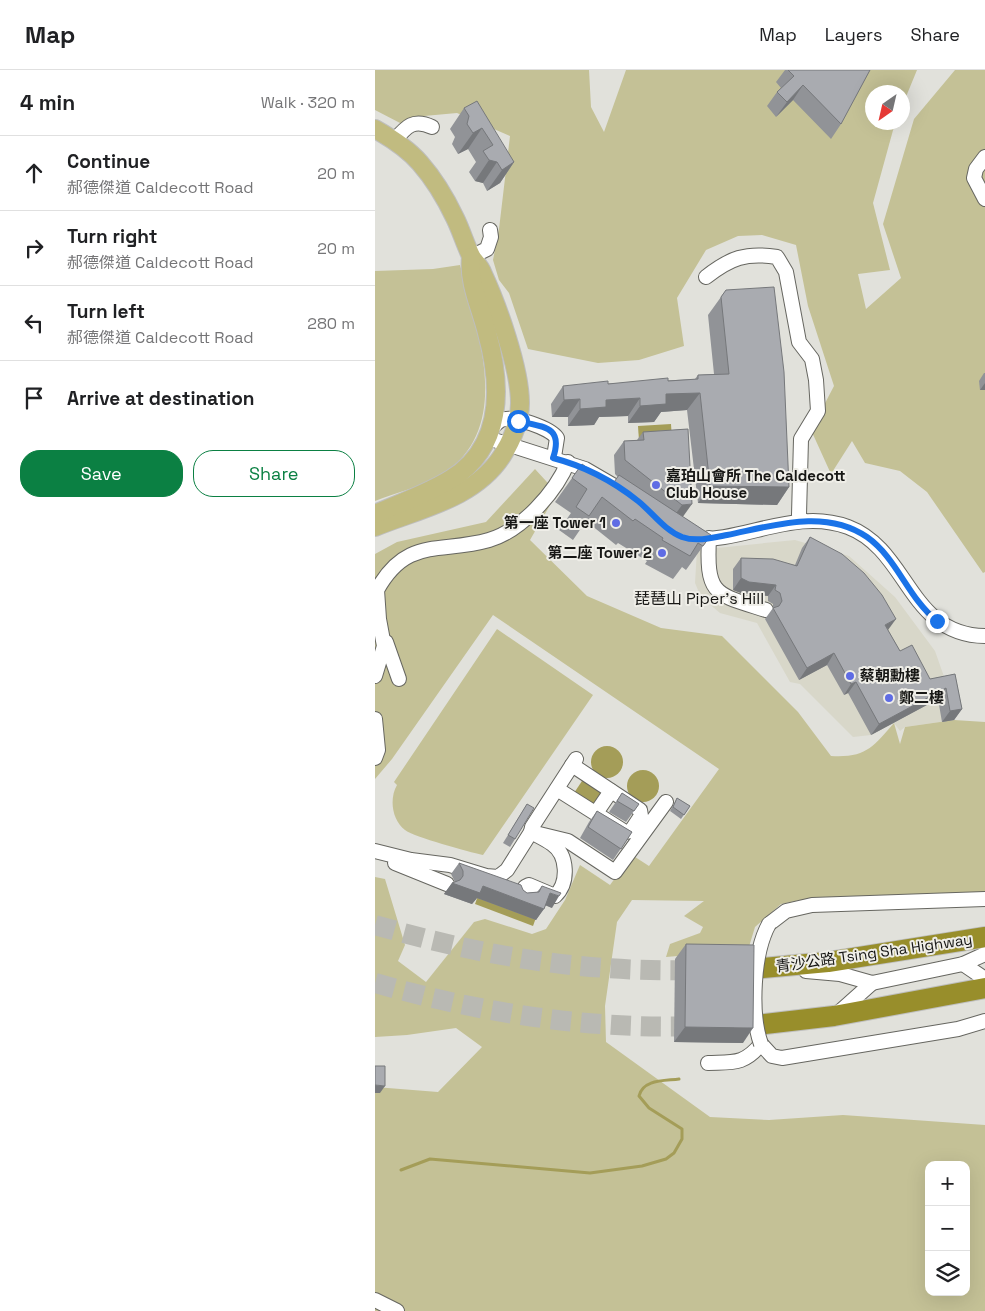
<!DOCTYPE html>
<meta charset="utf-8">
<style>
body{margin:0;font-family:"Space Grotesk","Noto Sans TC",sans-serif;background:#f6f6f6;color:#202124}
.controls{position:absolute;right:15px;bottom:15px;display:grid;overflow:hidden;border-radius:10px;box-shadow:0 5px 20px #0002}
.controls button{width:45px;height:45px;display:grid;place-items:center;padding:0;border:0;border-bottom:1px solid #e0e0e0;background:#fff;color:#202124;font:25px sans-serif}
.compass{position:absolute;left:490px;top:15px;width:45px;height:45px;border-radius:50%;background:#fff;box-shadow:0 5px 20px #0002;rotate:214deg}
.stop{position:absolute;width:15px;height:15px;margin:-11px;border:4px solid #1a73e8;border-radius:50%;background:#fff}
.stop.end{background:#1a73e8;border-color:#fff;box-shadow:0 1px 5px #0008}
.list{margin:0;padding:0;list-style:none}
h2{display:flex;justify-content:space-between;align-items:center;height:65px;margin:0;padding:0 20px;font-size:21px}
h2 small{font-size:16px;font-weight:400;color:#757577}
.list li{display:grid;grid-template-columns:32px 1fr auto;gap:15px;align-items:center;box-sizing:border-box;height:75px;padding:0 20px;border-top:1px solid #e0e0e0}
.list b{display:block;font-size:19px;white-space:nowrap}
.list p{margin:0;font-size:16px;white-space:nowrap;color:#757577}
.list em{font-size:16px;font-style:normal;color:#757577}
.actions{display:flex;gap:10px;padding:15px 20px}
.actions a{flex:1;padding:11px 0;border:1px solid #0b8043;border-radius:20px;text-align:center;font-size:18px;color:#0b8043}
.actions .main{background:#0b8043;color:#fff}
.icon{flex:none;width:28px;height:28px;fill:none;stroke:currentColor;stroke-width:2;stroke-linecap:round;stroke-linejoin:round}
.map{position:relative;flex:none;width:610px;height:1241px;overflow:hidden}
header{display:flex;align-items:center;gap:30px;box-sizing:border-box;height:70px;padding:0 25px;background:#fff;border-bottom:1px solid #e0e0e0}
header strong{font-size:24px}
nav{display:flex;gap:28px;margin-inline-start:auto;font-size:18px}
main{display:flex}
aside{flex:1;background:#fff}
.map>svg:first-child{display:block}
.built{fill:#d8d7c9}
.green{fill:#c4c196;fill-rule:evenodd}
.water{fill:#a49d58}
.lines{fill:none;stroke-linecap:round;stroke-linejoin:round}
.stream{stroke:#a49d58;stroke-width:3}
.highway-tunnel{stroke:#b9b9b3;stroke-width:20;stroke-dasharray:20 10;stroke-linecap:butt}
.minor-casing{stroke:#666660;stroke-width:16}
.major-casing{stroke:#bebebd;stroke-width:20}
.highway-casing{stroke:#bebebd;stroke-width:22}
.minor{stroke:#fff;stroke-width:14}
.major{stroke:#c1bb80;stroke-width:18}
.highway{stroke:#988e2b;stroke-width:20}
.minor-bridge-casing{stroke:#666660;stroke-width:16;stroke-linecap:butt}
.minor-bridge{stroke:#fff;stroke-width:14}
.wall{fill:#919397}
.shaded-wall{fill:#76787b}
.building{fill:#a9abb0;stroke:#76787b}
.route{stroke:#1a73e8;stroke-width:6}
.poi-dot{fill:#5f6ce4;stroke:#efeee8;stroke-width:2}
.labels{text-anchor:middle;stroke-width:4;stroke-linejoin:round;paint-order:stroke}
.poi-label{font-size:15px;font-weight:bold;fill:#171715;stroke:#efeee8;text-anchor:start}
.street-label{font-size:15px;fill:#171715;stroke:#efeee8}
.neighbourhood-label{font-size:16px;fill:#171715;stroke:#efeee8}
</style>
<header>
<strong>Map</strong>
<nav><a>Map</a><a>Layers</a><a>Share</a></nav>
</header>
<main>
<aside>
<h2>4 min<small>Walk · 320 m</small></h2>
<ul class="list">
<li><svg class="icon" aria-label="ahead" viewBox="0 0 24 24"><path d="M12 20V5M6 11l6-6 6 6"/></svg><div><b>Continue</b><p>郝德傑道 Caldecott Road</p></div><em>20 m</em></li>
<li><svg class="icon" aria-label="right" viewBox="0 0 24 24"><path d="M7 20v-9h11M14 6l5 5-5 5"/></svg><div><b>Turn right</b><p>郝德傑道 Caldecott Road</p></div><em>20 m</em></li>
<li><svg class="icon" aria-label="left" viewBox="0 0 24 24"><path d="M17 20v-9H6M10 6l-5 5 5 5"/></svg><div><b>Turn left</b><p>郝德傑道 Caldecott Road</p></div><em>280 m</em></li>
<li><svg class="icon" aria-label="arrive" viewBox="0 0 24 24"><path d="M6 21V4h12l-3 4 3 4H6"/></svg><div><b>Arrive at destination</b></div></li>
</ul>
<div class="actions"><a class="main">Save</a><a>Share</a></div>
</aside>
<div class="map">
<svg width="610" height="1241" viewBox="0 0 610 1241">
<rect width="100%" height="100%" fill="#e1e1db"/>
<polygon class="built" points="420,470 474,486 520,527 560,581 572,615 579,650 530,657 525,661 519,653 496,665 478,667 425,614 415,612 382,553 345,543 326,527 320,513 322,480"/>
<g class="green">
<polygon points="0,0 214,0 216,37 229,62 251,0 542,0 528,34 528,22 498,22 498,52 520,53 498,133 515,200 483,204 491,239 526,208 508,154 539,49 580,0 610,0 610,502 608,503 552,422 525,401 490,393 477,371 456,404 436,360 459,316 433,236 421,175 387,165 363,166 331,180 302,228 309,276 264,290 223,293 153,279 134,223 124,210 118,190 124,159 135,66 82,43 49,46 27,54 0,40"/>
<path d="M85,195C103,261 139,357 68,404C50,416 20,423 0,431V201L58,199Z"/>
<path d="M160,399L182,423L155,470L212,526L286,558L347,566L423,642L456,686C491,688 498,677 519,653L525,674L530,657L579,650L610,652V824L425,830L406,834L380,857L373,880L291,887L295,874L325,863L328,857L309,846L329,831L257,830L242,852L230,936L231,972L335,1047L394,1050L468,1045L610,1055V1241H0V1017L63,1022L107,977L81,958L32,965L0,967V807L10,809L30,875L23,891L51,912L99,852L110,849L157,864L171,859L190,830L205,795L235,815L257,785L274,796L344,699L118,545L17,689L0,709V484L22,472L111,452ZM554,1095H591V1222H554Z"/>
<path d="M122,559L218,625L108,785C94,782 39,767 30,760C17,750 14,729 22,715L19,712Z"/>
</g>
<g class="water">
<polygon points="296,354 297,369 264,371 263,356"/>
<circle cx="232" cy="692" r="16"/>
<circle cx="268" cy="716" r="16"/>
<polygon points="209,708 228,720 218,735 199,723"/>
<polygon points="104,823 162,845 158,856 100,834"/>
</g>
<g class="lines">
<path class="stream" d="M26,1100L55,1089L215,1103L267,1096L291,1089L299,1083L307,1069V1059L274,1038L264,1026C268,1009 290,1011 304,1009"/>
<g class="highway-tunnel">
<path d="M0,855C110,887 211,903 326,900"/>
<path d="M0,913C106,943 215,960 326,956"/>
</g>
<g class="minor-casing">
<g id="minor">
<path d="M19,71C31,57 38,48 57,57"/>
<polyline points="610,87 601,99 599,108 610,129"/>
<polyline points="96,187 112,179 116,167 115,160"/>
<path d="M331,207C355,188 371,182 402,187L411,202L424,272L437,289L441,310L443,341L426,369L424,445L427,450"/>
<path d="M117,358C120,355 122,352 126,350C139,345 175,358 182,368L179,387"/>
<polyline points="113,368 210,399 253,424"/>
<path d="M334,468C331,526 340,524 391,540"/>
<path d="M316,469C369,473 420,437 473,457C534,480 533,565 610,566"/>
<polyline points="11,572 24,609"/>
<path d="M0,606L9,576L4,549L2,520C32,466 65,484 114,470C146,461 181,422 193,392"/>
<polyline points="0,649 3,680 0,688"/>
<polyline points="182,719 250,762 256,761 266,746 265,740 197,695"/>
<polyline points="221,743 236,721"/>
<polyline points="0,781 36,790 75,795 111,806 123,807 132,800 156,762 193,771 240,802 291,732"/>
<polyline points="20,793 72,814"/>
<path d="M147,826L150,817L154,815L180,826C194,813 193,785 177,774C170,769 163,766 156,762L157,757L201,689"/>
<polyline points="394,854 411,841 437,835 610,829"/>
<polyline points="588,894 610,909"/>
<polyline points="431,901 465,904 497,913 588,894 610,884"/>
<polyline points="460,946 497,913"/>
<path d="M333,993C358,992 369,995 386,974L397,986L407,988L583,959L610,951"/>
<polyline points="0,1230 22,1241"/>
</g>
</g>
<g class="major-casing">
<g id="major">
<path d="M0,59C16,68 33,79 45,93C59,109 71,129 80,148C86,160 90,174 96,186C99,192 105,196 107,202C122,234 145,298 145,333C145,352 137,370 127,386C99,429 44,439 0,457"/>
<path d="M0,444C25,433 52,424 76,409C128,377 127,317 112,263C106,238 93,213 96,187"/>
</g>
</g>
<g class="highway-casing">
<g id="highway">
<polyline points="388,898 453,892 610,867"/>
<polyline points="390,954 459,946 610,918"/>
</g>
</g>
<use href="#minor" class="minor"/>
<use href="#major" class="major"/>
<use href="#highway" class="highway"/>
<g class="minor-bridge-casing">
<path id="minor-bridge" d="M386,974C375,943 378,883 394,854"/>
</g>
<use href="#minor-bridge" class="minor-bridge"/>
</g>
<g class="wall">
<polygon points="410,0 495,0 466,54 456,69 418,30 401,47 392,36 402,22 406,18 401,12"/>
<polygon points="89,38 139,92 125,113 112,121 108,113 100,111 94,102 101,92 93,79 83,84 77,74 80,67 75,59"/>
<polygon points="351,220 414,417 402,435 323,433 312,340 286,342 279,352 253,353 253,346 224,347 219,355 193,356 193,347 177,347 176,334 188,316 320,309 323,305 339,304 333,245"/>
<polygon points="609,303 610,303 610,320 605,320 604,311"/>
<polygon points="313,359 308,447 336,465 311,500 307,497 298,509 270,494 272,491 243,473 241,475 211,451 198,470 184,460 196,443 180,432 207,394 237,415 243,407 240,404 239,385 249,371 262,370 268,362"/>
<polygon points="435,467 513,560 525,581 555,609 580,604 587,639 579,650 567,652 563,629 496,665 473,623 469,625 452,595 424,610 390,549 398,538 398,534 393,531 393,526 366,523 358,520 358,499 366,488 420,495 427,478"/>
<polygon points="247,723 264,734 251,752 234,742"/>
<polygon points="302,728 315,736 306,749 295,741"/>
<polygon points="152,734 140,769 135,777 128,773"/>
<polygon points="222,741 257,762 238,790 205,768 214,752"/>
<polygon points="84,793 148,820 152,823 162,822 167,816 177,838 171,835 161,850 102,828 97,834 69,824 77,813 80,812 76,804"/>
<polygon points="311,874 368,973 299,972 300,889"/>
</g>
<g class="shaded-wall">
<polygon points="428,15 418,30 401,47 412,32"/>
<polygon points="107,58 93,79 83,84 98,63"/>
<polygon points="114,90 122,92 108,113 100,111"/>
<polygon points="139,92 125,113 112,121 127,100"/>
<polygon points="610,313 610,320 605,320"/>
<polygon points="325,323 312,340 286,342 279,352 253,353 265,336 291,324"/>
<polygon points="265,328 253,346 224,347 219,355 193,356 205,339 231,330"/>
<polygon points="205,329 193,347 177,347 189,330"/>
<polygon points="335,416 414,417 402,435 323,433"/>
<polygon points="317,434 307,448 297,449 307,435"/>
<polygon points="366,508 401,515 393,526 366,523 358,520"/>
<polygon points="521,549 513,560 510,555"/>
<polygon points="459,583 452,595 424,610 432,598"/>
<polygon points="481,612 473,623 469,625 476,614"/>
<polygon points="571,618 563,629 496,665 504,654"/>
<polygon points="587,639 579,650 567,652 575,641"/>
<polygon points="77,813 108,816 169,839 161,850 102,828 97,834 69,824"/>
<polygon points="175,823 184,826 177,838 167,834"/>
<polygon points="310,957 378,958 368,973 299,972"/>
<polygon points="0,1015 10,1016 5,1023 0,1023"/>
</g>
<g class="building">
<polygon points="413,0 495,0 466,54 428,15 412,32 402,22 419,6"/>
<polygon points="102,31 139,92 127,100 122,92 114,90 108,81 118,75 107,58 98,63 92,54 94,46 89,38"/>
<polygon points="399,217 409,302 414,417 335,416 325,323 291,324 291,334 265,336 265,328 231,330 231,337 205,339 205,329 189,330 188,316 233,311 233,314 293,308 293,311 323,309 323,305 354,304 346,227 351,220"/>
<polygon points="313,359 317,434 307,435 250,390 249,371 269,370 268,362"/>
<polygon points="207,394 237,415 244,405 336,465 328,476 323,473 315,486 287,470 288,468 260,449 258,451 227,427 214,446 201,437 212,419 197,408"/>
<polygon points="435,467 467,484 489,503 507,525 521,549 510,555 525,581 537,575 555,609 580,604 587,639 575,641 571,618 504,654 481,612 476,614 459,583 432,598 398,538 404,536 407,531 405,523 400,520 401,515 374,512 366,508 366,488 398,489 422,496"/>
<polygon points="247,723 264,734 259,741 242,731"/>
<polygon points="302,728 315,736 309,745 298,737"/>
<polygon points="152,734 159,738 140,769 133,765"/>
<polygon points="222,741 257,762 246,779 213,757"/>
<polygon points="84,793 146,815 148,820 152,823 164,822 167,816 186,823 184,826 175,823 169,839 108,816 105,823 77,813 85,810 88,806 88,801"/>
<polygon points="311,874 379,875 378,958 310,957"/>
<polygon points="0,996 10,996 10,1016 0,1015"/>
</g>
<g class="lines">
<path class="route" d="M143,351C168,357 189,356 178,388C209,396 238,411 263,431C277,442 289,460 307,467C321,472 337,468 352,465C397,456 450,438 492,467C522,488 533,528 562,551"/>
</g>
<g class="poi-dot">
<circle cx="281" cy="415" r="5"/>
<circle cx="241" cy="453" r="5"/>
<circle cx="287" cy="483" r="5"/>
<circle cx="475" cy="606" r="5"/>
<circle cx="514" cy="628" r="5"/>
</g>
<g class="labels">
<g class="poi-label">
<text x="291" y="411">嘉珀山會所 The Caldecott<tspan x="291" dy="17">Club House</tspan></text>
<text x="231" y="458" text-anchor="end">第一座 Tower 1</text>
<text x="277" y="488" text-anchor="end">第二座 Tower 2</text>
<text x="485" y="611">蔡朝勳樓</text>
<text x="524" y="633">鄭二樓</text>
</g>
<g class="street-label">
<text transform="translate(499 883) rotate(-8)" y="5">青沙公路 Tsing Sha Highway</text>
</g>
<g class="neighbourhood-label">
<text x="324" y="534">琵琶山 Piper's Hill</text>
</g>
</g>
</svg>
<div class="controls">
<button>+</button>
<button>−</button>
<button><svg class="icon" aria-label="layers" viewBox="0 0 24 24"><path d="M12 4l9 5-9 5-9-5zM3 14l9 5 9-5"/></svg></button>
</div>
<svg class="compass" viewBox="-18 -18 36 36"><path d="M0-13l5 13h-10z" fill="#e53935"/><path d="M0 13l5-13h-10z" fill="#757577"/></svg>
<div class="stop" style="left:143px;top:351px"></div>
<div class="stop end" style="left:562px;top:551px"></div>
</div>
</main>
